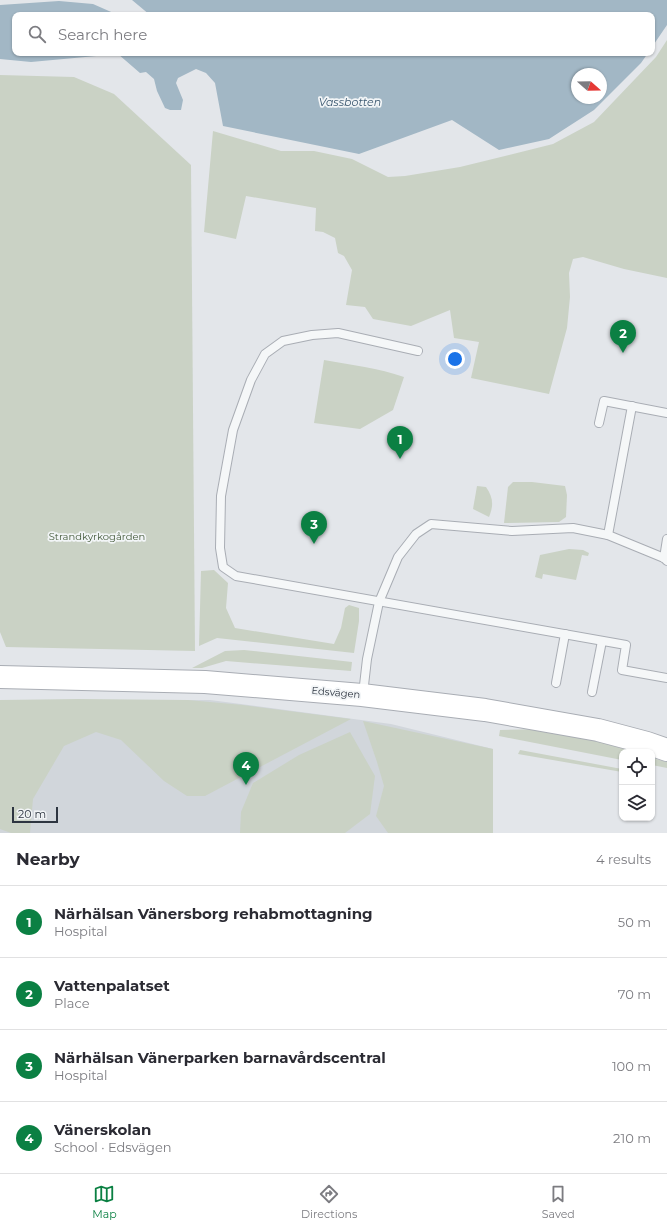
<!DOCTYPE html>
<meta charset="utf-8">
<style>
body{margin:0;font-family:Montserrat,sans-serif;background:#f7f7f7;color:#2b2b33}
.controls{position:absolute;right:12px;bottom:12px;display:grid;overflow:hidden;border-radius:8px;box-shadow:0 1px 3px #0004}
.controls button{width:36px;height:36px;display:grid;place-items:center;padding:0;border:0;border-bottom:1px solid #e1e1e2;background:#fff;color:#2b2b33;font:20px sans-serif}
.compass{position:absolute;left:571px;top:68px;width:36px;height:36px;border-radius:50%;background:#fff;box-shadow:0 1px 3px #0004;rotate:110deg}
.scale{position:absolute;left:12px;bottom:10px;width:46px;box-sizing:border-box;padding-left:4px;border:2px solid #2d3540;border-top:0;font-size:11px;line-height:14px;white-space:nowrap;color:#2d3540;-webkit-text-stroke:3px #f2f5f7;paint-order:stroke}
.you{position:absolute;left:455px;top:359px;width:14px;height:14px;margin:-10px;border:3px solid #fff;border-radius:50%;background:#1a73e8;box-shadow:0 0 0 6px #1a73e833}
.badge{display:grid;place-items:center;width:26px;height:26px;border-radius:50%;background:#0b8043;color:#fff;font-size:13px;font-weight:700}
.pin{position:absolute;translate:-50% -33px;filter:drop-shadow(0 1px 2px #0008)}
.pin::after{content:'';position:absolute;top:21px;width:14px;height:12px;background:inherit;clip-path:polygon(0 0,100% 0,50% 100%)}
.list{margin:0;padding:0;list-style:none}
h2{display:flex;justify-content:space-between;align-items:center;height:52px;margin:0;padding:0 16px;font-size:17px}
h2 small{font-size:13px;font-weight:400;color:#7c7c81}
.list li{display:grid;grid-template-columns:26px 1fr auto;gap:12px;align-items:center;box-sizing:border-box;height:72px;padding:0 16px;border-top:1px solid #e1e1e2}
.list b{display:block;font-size:15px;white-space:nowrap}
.list p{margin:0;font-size:13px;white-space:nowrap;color:#7c7c81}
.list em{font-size:13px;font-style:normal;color:#7c7c81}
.icon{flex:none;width:22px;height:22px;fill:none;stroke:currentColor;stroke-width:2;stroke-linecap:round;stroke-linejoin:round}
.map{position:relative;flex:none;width:667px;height:833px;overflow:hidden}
.search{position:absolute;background:#fff;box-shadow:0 1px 3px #0004;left:12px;right:12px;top:12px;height:44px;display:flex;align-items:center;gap:10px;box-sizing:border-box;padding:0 14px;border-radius:8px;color:#7c7c81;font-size:15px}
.sheet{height:340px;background:#fff}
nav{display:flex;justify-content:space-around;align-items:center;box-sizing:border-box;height:56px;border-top:1px solid #e1e1e2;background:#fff;font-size:11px;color:#7c7c81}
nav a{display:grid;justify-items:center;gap:2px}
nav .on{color:#0b8043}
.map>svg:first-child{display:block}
.built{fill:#d1d6db}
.green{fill:#cad2c5}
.water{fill:#a2b7c5;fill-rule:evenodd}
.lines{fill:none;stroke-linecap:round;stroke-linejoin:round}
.lane-casing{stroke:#a9adb4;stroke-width:10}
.secondary-casing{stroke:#a9adb4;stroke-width:24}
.lane{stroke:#f5f7f8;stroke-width:8}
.secondary{stroke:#fff;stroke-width:22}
.labels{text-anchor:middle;stroke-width:3.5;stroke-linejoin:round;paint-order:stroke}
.park-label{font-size:10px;fill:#445a3b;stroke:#f2f5f7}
.street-label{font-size:10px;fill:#2d3540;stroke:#f2f5f7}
.water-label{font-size:11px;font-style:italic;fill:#3b5870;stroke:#f2f5f7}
</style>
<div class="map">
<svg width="667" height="833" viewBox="0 0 667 833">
<rect width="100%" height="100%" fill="#e3e6ea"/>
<polygon class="built" points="210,700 391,724 493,749 491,833 0,833 0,701"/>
<g class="green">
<polygon points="667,40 667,278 624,269 583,257 573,259 569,273 570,297 567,328 549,394 471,378 479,342 454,338 450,310 411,326 373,319 365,307 346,305 352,270 344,256 338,253 335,238 323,232 315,231 316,208 246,196 236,239 204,232 213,131 281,151 314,151 352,159 388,177 405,176 460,167 553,144 594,122 656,57"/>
<polygon points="0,75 74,77 114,94 191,165 195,651 6,647 0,632"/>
<path d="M324,360C351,365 379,368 404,377L393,410L360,429L314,423Z"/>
<polygon points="513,482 532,482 565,486 567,495 566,517 559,522 504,523 508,487"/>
<path d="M477,486L486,487C493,497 494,505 489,517L473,509Z"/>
<polygon points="569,549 583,550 589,553 588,556 582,555 576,580 543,574 542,579 535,577 540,555"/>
<polygon points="214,570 228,583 226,608 235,628 334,644 341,628 345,608 349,605 359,608 359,621 354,653 217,638 199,646 201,571"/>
<polygon points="244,650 352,662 351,671 226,661 202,668 192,668 225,651"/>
<polygon points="79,699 188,700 243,705 351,719 205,796 187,796 164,781 121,740 96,732 64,746 33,799 30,833 11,833 0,829 0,700"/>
<polygon points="363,721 493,749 493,833 388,833 376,816 384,786 377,762"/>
<polygon points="544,729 608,744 634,752 622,752 622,760 499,736 500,730"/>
<polygon points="350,732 375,776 370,814 345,833 240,833 241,812 253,783 299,755"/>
<polygon points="520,750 622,769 622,772 518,754"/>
<polygon points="652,758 667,762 667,768 652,765"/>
</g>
<g class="water">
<polygon points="132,0 667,0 667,25 652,47 652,15 150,15"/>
<path d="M59,1L93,4L118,15H15V53H648L641,63L594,110L549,139L499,150L452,120L359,154L223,126L215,83L206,73L196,69L178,78L176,83L183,100L181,110H170L165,108L157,91L154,79L146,72L140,73L118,54L31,62L0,59V5ZM577,74H601V98H577Z"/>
</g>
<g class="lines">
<g class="lane-casing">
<g id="lane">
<polyline points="418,351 338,333 312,335 283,341 265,354 251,380 233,430 221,496 220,548 223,567 236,576 626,645 622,670 667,678"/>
<polyline points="599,423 604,401 667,413"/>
<polyline points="608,535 632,406"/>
<polyline points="664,558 667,539"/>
<polyline points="556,683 565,634"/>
<polyline points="592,692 602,641"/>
<polyline points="363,694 367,659 379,602 398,557 416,534 431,524 512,531 573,528 608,535 664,558 667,561"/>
</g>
</g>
<g class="secondary-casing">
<polyline id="secondary" points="0,677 205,682 362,695 485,710 598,730 647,743 667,750"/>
</g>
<use href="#lane" class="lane"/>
<use href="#secondary" class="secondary"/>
</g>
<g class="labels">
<g class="park-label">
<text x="97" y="540">Strandkyrkogården</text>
</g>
<g class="street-label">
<text transform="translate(336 692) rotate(5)" y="4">Edsvägen</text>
</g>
<g class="water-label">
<text x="350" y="106">Vassbotten</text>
</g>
</g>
</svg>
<div class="controls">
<button><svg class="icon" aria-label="locate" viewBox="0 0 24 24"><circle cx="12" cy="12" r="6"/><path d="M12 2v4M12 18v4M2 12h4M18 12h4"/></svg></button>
<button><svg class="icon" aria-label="layers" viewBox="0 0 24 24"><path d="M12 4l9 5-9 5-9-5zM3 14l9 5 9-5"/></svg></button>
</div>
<svg class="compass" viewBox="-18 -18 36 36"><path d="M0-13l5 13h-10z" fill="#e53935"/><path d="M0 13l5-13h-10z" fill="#7c7c81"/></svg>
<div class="scale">20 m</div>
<div class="you"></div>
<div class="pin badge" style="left:400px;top:459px">1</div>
<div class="pin badge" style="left:623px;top:353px">2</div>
<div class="pin badge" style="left:314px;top:544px">3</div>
<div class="pin badge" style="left:246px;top:785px">4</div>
<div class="search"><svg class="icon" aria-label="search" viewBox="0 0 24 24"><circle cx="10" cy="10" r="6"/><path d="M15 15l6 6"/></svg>Search here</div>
</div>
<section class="sheet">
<h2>Nearby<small>4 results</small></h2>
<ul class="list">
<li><span class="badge">1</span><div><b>Närhälsan Vänersborg rehabmottagning</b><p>Hospital</p></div><em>50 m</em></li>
<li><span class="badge">2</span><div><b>Vattenpalatset</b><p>Place</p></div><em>70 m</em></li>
<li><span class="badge">3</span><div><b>Närhälsan Vänerparken barnavårdscentral</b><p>Hospital</p></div><em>100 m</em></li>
<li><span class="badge">4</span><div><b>Vänerskolan</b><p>School · Edsvägen</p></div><em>210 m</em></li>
</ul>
</section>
<nav>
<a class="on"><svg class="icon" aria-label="map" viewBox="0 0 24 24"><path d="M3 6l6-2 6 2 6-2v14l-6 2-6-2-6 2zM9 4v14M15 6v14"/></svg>Map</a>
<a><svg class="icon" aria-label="directions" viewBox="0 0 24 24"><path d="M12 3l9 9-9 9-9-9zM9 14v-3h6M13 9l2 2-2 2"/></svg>Directions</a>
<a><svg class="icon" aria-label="saved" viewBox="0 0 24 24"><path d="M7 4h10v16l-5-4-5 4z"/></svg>Saved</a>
</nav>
